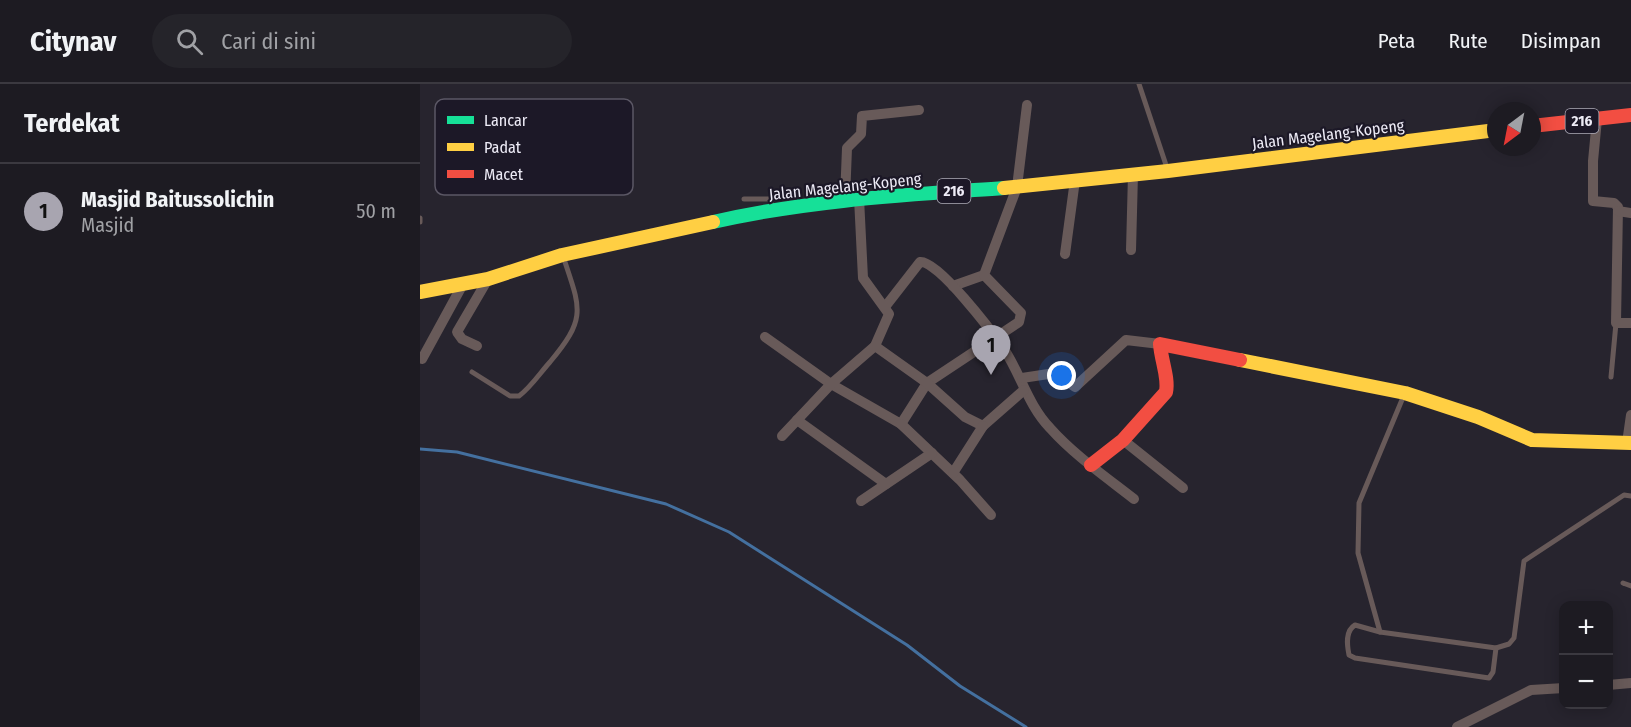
<!DOCTYPE html>
<html lang="id">
<meta charset="utf-8">
<style>
body{margin:0;font-family:"Fira Sans Condensed",sans-serif;background:#25242a;color:#f1f3f6}
.controls{position:absolute;right:18px;bottom:18px;display:grid;overflow:hidden;border-radius:12px;box-shadow:0 3px 15px #0003}
.controls button{width:54px;height:54px;display:grid;place-items:center;padding:0;border:0;border-bottom:2px solid #3b3940;background:#1d1b22;color:#f1f3f6;font:30px sans-serif}
.compass{position:absolute;left:1067px;top:18px;width:54px;height:54px;border-radius:50%;background:#1d1b22;box-shadow:0 3px 15px #0003;rotate:212deg}
.you{position:absolute;left:642px;top:292px;width:21px;height:21px;margin:-15px;border:4px solid #fff;border-radius:50%;background:#1a73e8;box-shadow:0 0 0 9px #1a73e833}
.badge{display:grid;place-items:center;width:39px;height:39px;border-radius:50%;background:#a8a5b0;color:#111;font-size:20px;font-weight:700}
.pin{position:absolute;translate:-50% -50px;filter:drop-shadow(0 2px 3px #0008)}
.pin::after{content:'';position:absolute;top:32px;width:21px;height:18px;background:inherit;clip-path:polygon(0 0,100% 0,50% 100%)}
.list{margin:0;padding:0;list-style:none}
h2{display:flex;justify-content:space-between;align-items:center;height:78px;margin:0;padding:0 24px;font-size:26px}
h2 small{font-size:20px;font-weight:400;color:#a0a1a5}
.list li{display:grid;grid-template-columns:39px 1fr auto;gap:18px;align-items:center;box-sizing:border-box;height:96px;padding:0 24px;border-top:2px solid #3b3940}
.list b{display:block;font-size:22px;white-space:nowrap}
.list p{margin:0;font-size:20px;white-space:nowrap;color:#a0a1a5}
.list em{font-size:20px;font-style:normal;color:#a0a1a5}
.icon{flex:none;width:33px;height:33px;fill:none;stroke:currentColor;stroke-width:2;stroke-linecap:round;stroke-linejoin:round}
.map{position:relative;flex:none;width:1211px;height:643px;overflow:hidden}
header{display:flex;align-items:center;gap:36px;box-sizing:border-box;height:84px;padding:0 30px;background:#1d1b22;border-bottom:2px solid #3b3940}
header strong{font-size:28px}
nav{display:flex;gap:33px;margin-inline-start:auto;font-size:21px}
.search{width:420px;height:54px;background:#25242a;display:flex;align-items:center;gap:15px;box-sizing:border-box;padding:0 21px;border-radius:33px;color:#a0a1a5;font-size:22px}
main{display:flex}
aside{flex:1;background:#1d1b22}
.map>svg:first-child{display:block}
.lines{fill:none;stroke-linecap:round;stroke-linejoin:round}
.stream{stroke:#44709f;stroke-width:3}
.lane{stroke:#685a59;stroke-width:5}
.street{stroke:#685a59;stroke-width:10}
.fast{stroke:#16e098;stroke-width:14}
.slow{stroke:#ffcf43;stroke-width:14}
.jam{stroke:#f24e42;stroke-width:14}
.labels{text-anchor:middle;stroke-width:4.5;stroke-linejoin:round;paint-order:stroke}
.shield{fill:#1c1827;stroke:#aeacb8;stroke-width:1.5}
.shield-label{font-size:15px;font-weight:bold;fill:#edebf6}
.street-label{font-size:16px;fill:#edebf6;stroke:#1c1827}
.key{fill:#1c1827;stroke:#5b5765;stroke-width:1.5}
.key-label{font-size:16px;fill:#edebf6}
</style>
<header>
<strong>Citynav</strong>
<div class="search"><svg class="icon" aria-label="search" viewBox="0 0 24 24"><circle cx="10" cy="10" r="6"/><path d="M15 15l6 6"/></svg>Cari di sini</div>
<nav><a>Peta</a><a>Rute</a><a>Disimpan</a></nav>
</header>
<main>
<aside>
<h2>Terdekat<small></small></h2>
<ul class="list">
<li><span class="badge">1</span><div><b>Masjid Baitussolichin</b><p>Masjid</p></div><em>50 m</em></li>
</ul>
</aside>
<div class="map">
<svg width="1211" height="643" viewBox="0 0 1211 643">
<rect width="100%" height="100%" fill="#27242e"/>
<g class="lines">
<polyline class="stream" points="0,365 37,368 246,420 309,448 487,561 540,602 606,643"/>
<g class="lane">
<polyline points="719,0 747,84"/>
<polyline points="324,115 349,115 353,123"/>
<polyline points="0,134 0,138"/>
<path d="M52,288L90,312H99C111,303 120,289 130,278C168,233 160,224 143,172"/>
<polyline points="1191,293 1196,239"/>
<polyline points="984,311 939,419 938,469 960,548 1076,564 1089,560 1094,554 1104,477 1204,411 1211,412"/>
<polyline points="1203,499 1211,502"/>
<path d="M960,548L935,541C925,547 927,561 929,571L935,574L1069,594L1073,588L1076,564"/>
</g>
<g class="street">
<polyline points="1177,35 1173,77 1173,117 1194,119 1198,123 1196,239 1211,239"/>
<polyline points="425,115 427,64 441,50 442,32 499,26"/>
<polyline points="1198,127 1211,129"/>
<polyline points="711,166 713,90"/>
<polyline points="645,170 655,96"/>
<polyline points="533,202 564,191"/>
<path d="M465,223L500,178C517,175 573,249 584,265C601,291 608,321 630,344C654,371 686,393 714,415"/>
<polyline points="345,253 411,300 481,340 507,299 599,238 601,229 564,191 597,103 607,21"/>
<polyline points="57,262 42,255 37,248 68,195"/>
<polyline points="455,262 507,299 545,333 563,342 604,306"/>
<polyline points="2,275 43,200"/>
<polyline points="602,294 635,289 655,303 706,256 740,260"/>
<polyline points="377,336 466,400"/>
<polyline points="481,340 540,396 571,431"/>
<polyline points="362,352 411,300 455,262 469,230 443,194 439,114"/>
<polyline points="703,356 763,404"/>
<polyline points="1207,359 1211,331"/>
<polyline points="533,389 563,342"/>
<polyline points="441,417 512,369"/>
<polyline points="1188,601 1211,599"/>
<polyline points="1037,643 1111,606 1144,604"/>
</g>
<path class="fast" d="M293,138C389,116 486,111 584,104"/>
<g class="slow">
<polyline points="584,104 748,87 1076,46"/>
<polyline points="0,208 68,195 142,171 293,138"/>
<polyline points="820,276 985,309 1058,333 1112,356 1211,359"/>
</g>
<g class="jam">
<polyline points="1112,42 1211,31"/>
<path d="M671,381L703,356L746,308C749,294 741,276 740,260L820,276"/>
</g>
</g>
<g class="labels">
<g class="shield">
<rect x="1145.5" y="25" width="33" height="24" rx="4.5"/>
<rect x="517.5" y="95" width="33" height="24" rx="4.5"/>
</g>
<g class="shield-label">
<text x="1162" y="42">216</text>
<text x="534" y="112">216</text>
</g>
<g class="street-label">
<text transform="translate(908 50) rotate(-7)" y="6">Jalan Magelang-Kopeng</text>
<text transform="translate(425 102) rotate(-6)" y="6">Jalan Magelang-Kopeng</text>
</g>
</g>
<rect x="15" y="15" width="198" height="96" rx="9" class="key"/>
<rect x="27" y="32" width="27" height="8" fill="#16e098"/>
<rect x="27" y="59" width="27" height="8" fill="#ffcf43"/>
<rect x="27" y="86" width="27" height="8" fill="#f24e42"/>
<g class="key-label">
<text x="64" y="42">Lancar</text>
<text x="64" y="69">Padat</text>
<text x="64" y="96">Macet</text>
</g>
</svg>
<div class="controls">
<button>+</button>
<button>−</button>
</div>
<svg class="compass" viewBox="-18 -18 36 36"><path d="M0-13l5 13h-10z" fill="#e53935"/><path d="M0 13l5-13h-10z" fill="#a0a1a5"/></svg>
<div class="you"></div>
<div class="pin badge" style="left:571px;top:291px">1</div>
</div>
</main>
